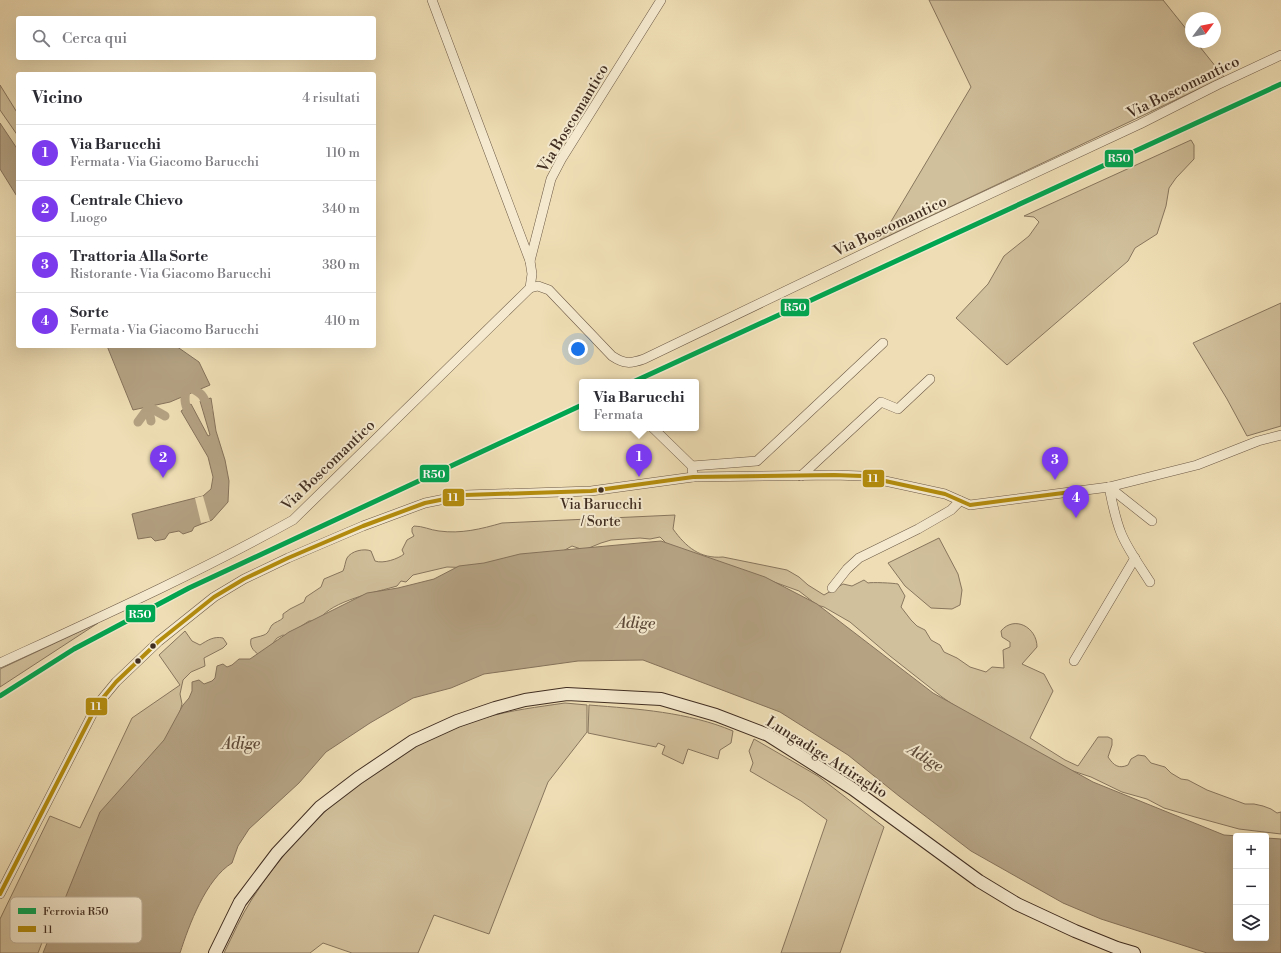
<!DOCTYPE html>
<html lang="it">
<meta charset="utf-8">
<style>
body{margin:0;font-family:"Libre Bodoni",serif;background:#f2f2f3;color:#2b2b33}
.controls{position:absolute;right:12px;bottom:12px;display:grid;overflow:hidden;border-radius:4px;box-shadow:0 4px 16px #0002}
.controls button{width:36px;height:36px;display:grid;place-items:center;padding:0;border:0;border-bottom:1px solid #e1e1e2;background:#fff;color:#2b2b33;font:20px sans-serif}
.compass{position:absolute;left:1185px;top:12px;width:36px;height:36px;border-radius:50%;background:#fff;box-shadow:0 4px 16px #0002;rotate:58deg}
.you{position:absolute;left:578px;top:349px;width:14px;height:14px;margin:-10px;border:3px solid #fff;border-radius:50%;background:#1a73e8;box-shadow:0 0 0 6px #1a73e833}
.badge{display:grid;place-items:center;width:26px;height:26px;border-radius:50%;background:#7c3aed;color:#fff;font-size:13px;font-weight:700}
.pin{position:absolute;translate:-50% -33px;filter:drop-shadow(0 1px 2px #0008)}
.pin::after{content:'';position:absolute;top:21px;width:14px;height:12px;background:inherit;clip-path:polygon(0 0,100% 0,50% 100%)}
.popup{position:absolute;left:579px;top:379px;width:120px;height:52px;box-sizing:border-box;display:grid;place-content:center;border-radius:4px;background:#fff;filter:drop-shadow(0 1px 3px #0005);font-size:13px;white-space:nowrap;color:#7c7c81}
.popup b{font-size:15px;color:#2b2b33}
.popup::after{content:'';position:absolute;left:50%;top:100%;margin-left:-8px;border:8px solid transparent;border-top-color:#fff}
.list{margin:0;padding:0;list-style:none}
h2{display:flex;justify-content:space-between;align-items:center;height:52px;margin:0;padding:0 16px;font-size:17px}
h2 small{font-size:13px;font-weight:400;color:#7c7c81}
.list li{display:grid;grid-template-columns:26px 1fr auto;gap:12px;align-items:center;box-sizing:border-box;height:56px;padding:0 16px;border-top:1px solid #e1e1e2}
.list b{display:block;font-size:15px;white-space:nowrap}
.list p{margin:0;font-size:13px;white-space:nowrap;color:#7c7c81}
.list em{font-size:13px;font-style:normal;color:#7c7c81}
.icon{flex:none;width:22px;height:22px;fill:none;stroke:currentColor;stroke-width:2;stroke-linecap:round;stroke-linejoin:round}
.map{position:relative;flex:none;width:1281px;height:953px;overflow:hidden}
.search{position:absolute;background:#fff;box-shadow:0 4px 16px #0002;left:16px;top:16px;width:360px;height:44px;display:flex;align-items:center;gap:10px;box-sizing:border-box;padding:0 14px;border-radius:4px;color:#7c7c81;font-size:15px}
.panel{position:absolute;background:#fff;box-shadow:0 4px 16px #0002;left:16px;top:72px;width:360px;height:276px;border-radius:4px}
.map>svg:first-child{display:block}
.green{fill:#d1c09c;stroke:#88765e}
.water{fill:#b4a283;stroke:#86735c}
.pier{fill:#efdeb5}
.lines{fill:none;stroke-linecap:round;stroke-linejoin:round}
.canal{stroke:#b4a283;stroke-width:9}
.street-casing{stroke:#6c5946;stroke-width:10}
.secondary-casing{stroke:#402d21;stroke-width:14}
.street{stroke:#f5eacf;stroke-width:9}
.secondary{stroke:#f5eacf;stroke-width:12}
.bus-1-casing{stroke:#f5eacf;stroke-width:7}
.bus-1{stroke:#b38c0d;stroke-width:4}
.rail-1-casing{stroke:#f5eacf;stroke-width:8}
.rail-1{stroke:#00a651;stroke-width:5}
.bus-dot{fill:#402d21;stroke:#f5eacf;stroke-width:1.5}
.labels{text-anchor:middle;stroke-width:4;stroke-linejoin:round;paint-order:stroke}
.bus-label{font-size:14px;fill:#402d21;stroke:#f5eacf}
.street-label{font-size:15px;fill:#402d21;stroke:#f5eacf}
.water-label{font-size:16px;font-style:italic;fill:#5d4a3a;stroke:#f5eacf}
.key{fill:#f5eacf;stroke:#bfb19b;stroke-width:1}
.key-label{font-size:11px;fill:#402d21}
.line-badge{stroke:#f5eacf;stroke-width:1.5}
.badge-label{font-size:11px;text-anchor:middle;font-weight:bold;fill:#fff}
</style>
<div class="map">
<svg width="1281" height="953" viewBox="0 0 1281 953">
<rect width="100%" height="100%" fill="#efdeb5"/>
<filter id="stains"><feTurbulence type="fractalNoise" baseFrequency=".005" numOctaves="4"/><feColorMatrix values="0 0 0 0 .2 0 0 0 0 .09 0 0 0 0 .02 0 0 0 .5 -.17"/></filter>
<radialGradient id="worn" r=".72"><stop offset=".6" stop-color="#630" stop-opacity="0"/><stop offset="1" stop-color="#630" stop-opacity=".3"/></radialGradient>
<g class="green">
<polygon points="929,0 1163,0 1191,35 1191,42 1196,42 1224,77 880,240 971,87"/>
<polygon points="0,85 18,114 18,136 0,110"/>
<polygon points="1191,140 1194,145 1194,159 1176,178 1169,188 1166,206 1157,234 1135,248 1128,261 1007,365 956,318 988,284 1004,256 1029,236 1039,222 1034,217 1024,216"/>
<polygon points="1281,303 1281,426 1247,436 1227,399 1193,343"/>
<path d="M675,515L673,529C686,547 700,559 723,557L787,570L799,577L808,585L824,595L843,584L852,586L864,580L868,583C871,582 894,583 898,584L905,596L901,607L911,620L917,626L925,630L931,640L940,645L944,652L957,658L970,667L986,672L992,667L1004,668L1003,650L1010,647V642L1002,637L1001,631C1014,615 1037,627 1037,647L1022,664L1044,674L1053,691L1030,738L1065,760L1078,766L1098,737H1108L1112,739V745L1108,757C1114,766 1119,769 1128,765L1131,759L1138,755L1145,756L1151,763L1165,767L1171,773L1181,779L1188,780L1207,790L1245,804H1254L1263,806L1271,809L1277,813L1281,812V834L1239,829L1195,817L1164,808L1147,799L1122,792L1091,777L1070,770L961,710L942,697L890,656L850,622L824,607L817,605L799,591L741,570L670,547L660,537L650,539L640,538L611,540L601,543L584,550L572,546L563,551L476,568L447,567L413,575L406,582L401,581L397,586C377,592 331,601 320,619L312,621H309L286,636L283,635L277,638L262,657C255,652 249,648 251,639C255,637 259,637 264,635C269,633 269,629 272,625C275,622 280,621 283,618V614L290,609L304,602L306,597L321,587L324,579L343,571C345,567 345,562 347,558C351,551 364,548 371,551L375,561C383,564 398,559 404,554L402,550L407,540L414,536L412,532V528L414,526C423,526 430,530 439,531C461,534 481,529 502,523Z"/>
<polygon points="939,538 958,574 962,590 960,605 952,609 931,608 905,586 888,563"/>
<polygon points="98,623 0,687 0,669"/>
<path d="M185,631L192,641L200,645C208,640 214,636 223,638L227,644L223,648L204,658L205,666L191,672L183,680L180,694L182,704L174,734L78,882L51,919L38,953H0V919L50,816L80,828L132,718L180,685L159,655Z"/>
<path d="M565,703L587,705V732L548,782L489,934L434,915L418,953H352L323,943L310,953H224C233,935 241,916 252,899C305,816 389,747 484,718C511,710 538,707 565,703Z"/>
<path d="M589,705C638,709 688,712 733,731L731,743L720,750L718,759L688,749L683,764L662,754L665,746L658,743L656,747L588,733Z"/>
<polygon points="754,739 818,776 884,827 840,953 781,953 827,820 801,801 750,771 753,763 749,751"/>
</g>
<g class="water">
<polygon points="0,123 18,150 18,198 0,169"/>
<polygon points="107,346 176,346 199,362 210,385 170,402 133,410"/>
<polygon points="211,398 216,431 225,460 229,481 228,502 212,520 194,527 192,531 183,534 179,531 169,533 165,539 155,541 151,537 138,539 132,514 203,496 211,489 213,477 208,457 181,411 191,404 208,436 210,435 200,401"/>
<path d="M661,541L765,577L817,604L933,693L1093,782L1224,835L1238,836H1236V938H1266V838L1281,839V953H1207L1101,919L1063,903L971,851L899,796L848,755L780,712L643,660L578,661L484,674L451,688L413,698L370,723L326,752L299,783L249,829L238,846L232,863C206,879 189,925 180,953H43L100,812L164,740L183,705L189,698L192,691V682L199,680L204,684L212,681L215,678L217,666L223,664L227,667L232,665L239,659H250L289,632L367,593L398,588L434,579L459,566L484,563L520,554Z"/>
</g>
<polygon class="pier" points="203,496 210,521 201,523 195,498"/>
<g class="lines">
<g class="canal">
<path d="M186,385C200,393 204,393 208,410"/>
<path d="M187,387C183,400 185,406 192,419"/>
<polyline points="146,396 151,421"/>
<polyline points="149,407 165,416"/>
<polyline points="138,422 149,407"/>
</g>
<g class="street-casing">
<g id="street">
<polyline points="432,0 530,261 532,274 530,288"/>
<polyline points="530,261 551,179 562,158 661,0"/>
<polyline points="653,428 692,466"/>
<polyline points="801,476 881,402 898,409 930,379"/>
<polyline points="693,477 692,466 757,461 883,343"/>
<path d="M1109,487C1112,502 1115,518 1121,533C1128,550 1140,566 1150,582"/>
<polyline points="1109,487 1152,521"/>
<polyline points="832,588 847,569 859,558 918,529 951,510 960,501"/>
<polyline points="1074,661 1135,558"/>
<path d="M0,663C98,618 198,573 293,520L530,288L538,286L549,290L612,356C624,364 630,364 644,359L923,225L1140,124L1217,85L1281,55"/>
<polyline points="0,894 97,705 116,682 159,641 214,597 244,579 288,558 363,526 425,503 465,495 591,491 693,477 834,475 862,476 945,494 970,505 1109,487 1197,465 1258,441 1281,435"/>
</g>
</g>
<g class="secondary-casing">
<polyline id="secondary" points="215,953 240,902 277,853 320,807 358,778 413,741 457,721 495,708 525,700 567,694 661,699 716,715 768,735 853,789 979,881 1017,904 1075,931 1117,948 1134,953"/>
</g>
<use href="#street" class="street"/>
<use href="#secondary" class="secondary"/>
<g class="bus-1-casing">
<polyline id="bus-1" points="0,894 97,705 116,682 159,641 214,597 244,579 288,558 363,526 425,503 465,495 591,491 693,477 834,475 862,476 945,494 970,505 1079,491"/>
</g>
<use href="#bus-1" class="bus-1"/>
<g class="rail-1-casing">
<g id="rail-1">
<polyline points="633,382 1281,84"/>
<polyline points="0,696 74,649 189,588 582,405"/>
</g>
</g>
<use href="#rail-1" class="rail-1"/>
</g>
<g class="bus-dot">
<circle cx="601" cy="490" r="3.5"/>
<circle cx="153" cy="646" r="3.5"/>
<circle cx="138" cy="661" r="3.5"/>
</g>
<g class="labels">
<g class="bus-label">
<text x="601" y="509">Via Barucchi<tspan x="601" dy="17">/ Sorte</tspan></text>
</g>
<g class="street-label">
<text transform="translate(1183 87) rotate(-26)" y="5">Via Boscomantico</text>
<text transform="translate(573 118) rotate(-59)" y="5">Via Boscomantico</text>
<text transform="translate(890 226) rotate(-25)" y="5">Via Boscomantico</text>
<text transform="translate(328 465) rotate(-44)" y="5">Via Boscomantico</text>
<text transform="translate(827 757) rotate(32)" y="5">Lungadige Attiraglio</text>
</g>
<g class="water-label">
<text transform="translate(636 622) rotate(1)" y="6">Adige</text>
<text x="241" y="749">Adige</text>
<text transform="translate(926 757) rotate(31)" y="6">Adige</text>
</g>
</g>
<rect x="10" y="897" width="132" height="46" rx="6" class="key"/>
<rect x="18" y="908" width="18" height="6" fill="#00a651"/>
<rect x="18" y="926" width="18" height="6" fill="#b38c0d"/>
<g class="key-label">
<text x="43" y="915">Ferrovia R50</text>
<text x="43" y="933">11</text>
</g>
<g class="line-badge">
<rect x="1104" y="149" width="30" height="19" rx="4" fill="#00a651"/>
<rect x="780" y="298" width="30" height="19" rx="4" fill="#00a651"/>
<rect x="419" y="464" width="31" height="19" rx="4" fill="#00a651"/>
<rect x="862" y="469" width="23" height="19" rx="4" fill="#b38c0d"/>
<rect x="442" y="488" width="23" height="19" rx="4" fill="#b38c0d"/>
<rect x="125" y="604" width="31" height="19" rx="4" fill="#00a651"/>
<rect x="85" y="697" width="23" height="19" rx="4" fill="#b38c0d"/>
</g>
<g class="badge-label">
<text x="1119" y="162">R50</text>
<text x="795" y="311">R50</text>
<text x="434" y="478">R50</text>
<text x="873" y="482">11</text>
<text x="453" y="501">11</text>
<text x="140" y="618">R50</text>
<text x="96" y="710">11</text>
</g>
<rect width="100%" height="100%" filter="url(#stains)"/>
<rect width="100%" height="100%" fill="url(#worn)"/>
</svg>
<div class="controls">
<button>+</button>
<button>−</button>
<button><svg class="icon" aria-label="layers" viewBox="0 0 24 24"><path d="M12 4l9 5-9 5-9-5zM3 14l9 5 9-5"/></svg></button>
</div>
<svg class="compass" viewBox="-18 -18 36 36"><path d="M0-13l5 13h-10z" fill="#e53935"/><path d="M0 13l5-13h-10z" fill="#7c7c81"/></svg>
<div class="you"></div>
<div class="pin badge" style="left:639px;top:477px">1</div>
<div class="popup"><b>Via Barucchi</b>Fermata</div>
<div class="pin badge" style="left:163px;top:478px">2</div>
<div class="pin badge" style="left:1055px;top:480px">3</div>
<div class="pin badge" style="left:1076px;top:518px">4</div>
<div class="search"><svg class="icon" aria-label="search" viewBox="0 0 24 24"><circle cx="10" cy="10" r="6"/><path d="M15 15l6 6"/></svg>Cerca qui</div>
<section class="panel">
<h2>Vicino<small>4 risultati</small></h2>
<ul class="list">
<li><span class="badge">1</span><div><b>Via Barucchi</b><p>Fermata · Via Giacomo Barucchi</p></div><em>110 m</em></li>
<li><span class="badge">2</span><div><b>Centrale Chievo</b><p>Luogo</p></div><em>340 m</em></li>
<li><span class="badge">3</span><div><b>Trattoria Alla Sorte</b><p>Ristorante · Via Giacomo Barucchi</p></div><em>380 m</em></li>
<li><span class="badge">4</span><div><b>Sorte</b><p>Fermata · Via Giacomo Barucchi</p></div><em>410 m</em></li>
</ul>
</section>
</div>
